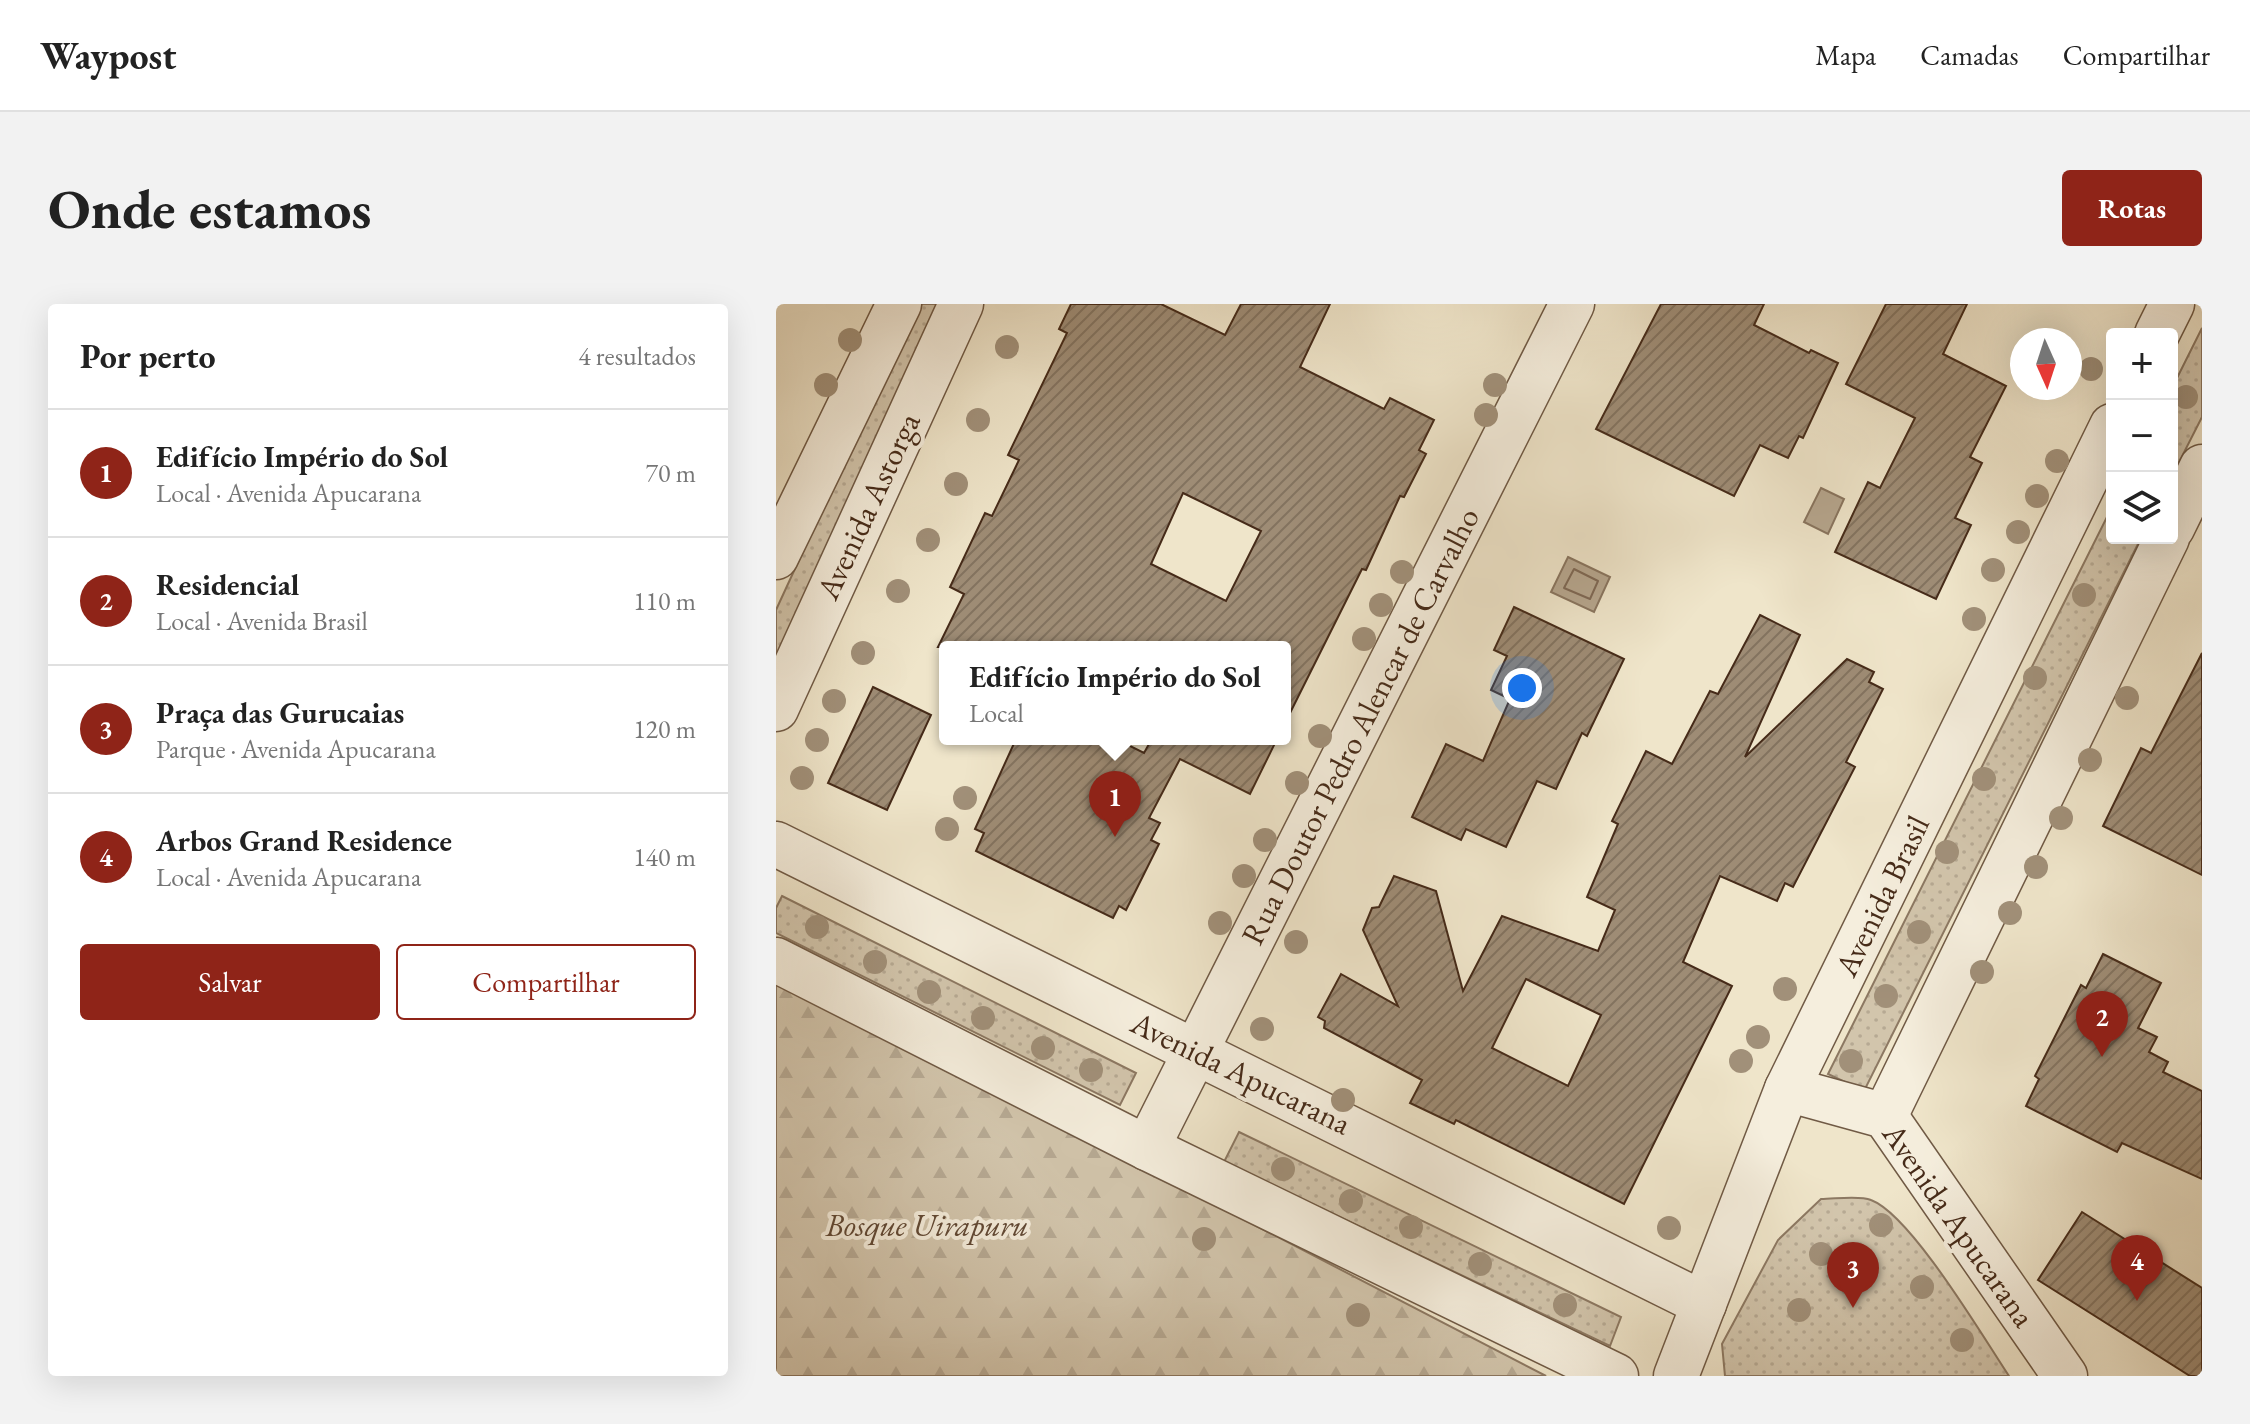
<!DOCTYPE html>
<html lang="pt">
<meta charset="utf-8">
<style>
body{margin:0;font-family:"EB Garamond",serif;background:#f2f2f2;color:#222}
.controls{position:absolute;right:24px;top:24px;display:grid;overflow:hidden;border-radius:8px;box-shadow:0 8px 32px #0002}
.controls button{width:72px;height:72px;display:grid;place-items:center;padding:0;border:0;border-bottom:2px solid #e0e0e0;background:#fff;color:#222;font:40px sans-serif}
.compass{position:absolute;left:1234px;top:24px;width:72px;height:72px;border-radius:50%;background:#fff;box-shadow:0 8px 32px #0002;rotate:177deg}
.you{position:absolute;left:746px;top:384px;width:28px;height:28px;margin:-20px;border:6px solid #fff;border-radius:50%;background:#1a73e8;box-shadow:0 0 0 12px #1a73e833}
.badge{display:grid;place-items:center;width:52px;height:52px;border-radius:50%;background:#8f2418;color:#fff;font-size:26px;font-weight:700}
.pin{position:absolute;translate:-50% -66px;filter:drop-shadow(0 2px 4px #0008)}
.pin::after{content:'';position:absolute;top:42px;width:28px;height:24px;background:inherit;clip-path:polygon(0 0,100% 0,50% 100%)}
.popup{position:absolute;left:163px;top:337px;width:352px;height:104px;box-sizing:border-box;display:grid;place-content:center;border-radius:8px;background:#fff;filter:drop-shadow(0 2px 6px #0005);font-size:26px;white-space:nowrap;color:#767676}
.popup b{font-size:30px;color:#222}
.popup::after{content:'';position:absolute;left:50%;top:100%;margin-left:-16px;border:16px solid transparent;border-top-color:#fff}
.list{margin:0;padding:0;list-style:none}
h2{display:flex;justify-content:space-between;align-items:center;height:104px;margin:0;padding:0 32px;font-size:34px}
h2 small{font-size:26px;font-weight:400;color:#767676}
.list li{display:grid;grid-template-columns:52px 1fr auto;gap:24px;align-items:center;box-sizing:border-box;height:128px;padding:0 32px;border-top:2px solid #e0e0e0}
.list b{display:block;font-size:30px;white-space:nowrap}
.list p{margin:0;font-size:26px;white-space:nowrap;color:#767676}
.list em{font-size:26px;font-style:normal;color:#767676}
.actions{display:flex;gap:16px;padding:24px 32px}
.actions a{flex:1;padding:18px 0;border:2px solid #8f2418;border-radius:8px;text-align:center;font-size:28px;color:#8f2418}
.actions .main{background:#8f2418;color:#fff}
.icon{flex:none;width:44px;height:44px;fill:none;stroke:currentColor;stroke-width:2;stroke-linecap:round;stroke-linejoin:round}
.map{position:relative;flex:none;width:1426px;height:1072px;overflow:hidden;border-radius:8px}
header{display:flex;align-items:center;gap:48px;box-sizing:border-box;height:112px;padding:0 40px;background:#fff;border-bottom:2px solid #e0e0e0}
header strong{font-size:38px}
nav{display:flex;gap:44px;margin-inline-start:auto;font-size:28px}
.intro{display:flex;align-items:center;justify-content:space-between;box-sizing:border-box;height:192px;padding:0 48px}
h1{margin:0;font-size:56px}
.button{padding:20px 36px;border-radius:8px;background:#8f2418;color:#fff;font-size:28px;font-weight:700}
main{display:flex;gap:48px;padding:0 48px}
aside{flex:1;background:#fff;border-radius:8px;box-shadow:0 8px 32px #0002}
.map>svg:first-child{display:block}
.grass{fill:url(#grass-dots);stroke:#8c7862;stroke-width:2}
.forest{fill:url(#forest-firs);stroke:#8c7862;stroke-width:2}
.water{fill:#b6a68e;stroke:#89755f;stroke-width:2}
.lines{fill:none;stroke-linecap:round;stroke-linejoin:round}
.shore{stroke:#7e6854;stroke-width:2}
.building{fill:url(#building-hatch);stroke:#462b19;stroke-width:2;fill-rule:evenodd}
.minor-casing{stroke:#705a45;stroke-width:47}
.minor{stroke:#f5eedd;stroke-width:44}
.tree{fill:#a19079}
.labels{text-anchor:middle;stroke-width:8;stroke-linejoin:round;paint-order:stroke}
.street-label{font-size:32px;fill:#462b19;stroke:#f5eedd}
.park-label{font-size:32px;font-style:italic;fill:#624a36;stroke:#f5eedd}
</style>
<header>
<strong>Waypost</strong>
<nav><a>Mapa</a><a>Camadas</a><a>Compartilhar</a></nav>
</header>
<div class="intro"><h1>Onde estamos</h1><a class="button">Rotas</a></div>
<main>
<aside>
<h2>Por perto<small>4 resultados</small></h2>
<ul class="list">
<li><span class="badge">1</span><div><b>Edifício Império do Sol</b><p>Local · Avenida Apucarana</p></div><em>70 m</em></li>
<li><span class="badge">2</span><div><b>Residencial</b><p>Local · Avenida Brasil</p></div><em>110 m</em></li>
<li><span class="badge">3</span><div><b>Praça das Gurucaias</b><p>Parque · Avenida Apucarana</p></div><em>120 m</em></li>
<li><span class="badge">4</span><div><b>Arbos Grand Residence</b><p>Local · Avenida Apucarana</p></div><em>140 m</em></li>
</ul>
<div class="actions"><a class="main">Salvar</a><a>Compartilhar</a></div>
</aside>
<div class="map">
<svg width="1426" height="1072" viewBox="0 0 1426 1072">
<defs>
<pattern id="grass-dots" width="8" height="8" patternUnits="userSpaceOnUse" patternTransform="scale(2)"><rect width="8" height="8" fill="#d2c5ac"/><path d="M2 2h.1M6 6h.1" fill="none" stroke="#b6a993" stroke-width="1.8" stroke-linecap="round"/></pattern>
<pattern id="forest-firs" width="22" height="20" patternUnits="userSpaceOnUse" patternTransform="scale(2)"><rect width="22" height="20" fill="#d2c5ac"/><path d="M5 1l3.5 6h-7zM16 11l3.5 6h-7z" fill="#b6a993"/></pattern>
<pattern id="building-hatch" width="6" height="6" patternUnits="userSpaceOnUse" patternTransform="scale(2)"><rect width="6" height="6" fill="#9e8c75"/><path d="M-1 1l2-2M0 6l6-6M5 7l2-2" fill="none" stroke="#83735f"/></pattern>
</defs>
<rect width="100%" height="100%" fill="#efe5ca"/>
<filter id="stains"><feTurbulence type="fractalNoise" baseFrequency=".0025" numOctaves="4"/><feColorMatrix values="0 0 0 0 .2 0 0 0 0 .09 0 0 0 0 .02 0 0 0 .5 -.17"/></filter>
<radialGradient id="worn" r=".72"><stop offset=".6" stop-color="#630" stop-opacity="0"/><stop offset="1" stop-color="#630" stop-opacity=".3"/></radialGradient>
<g class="grass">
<polygon points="141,0 174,0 0,383 0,306"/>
<polygon points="1426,24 1426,113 1396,172 1396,84"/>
<polygon points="1336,203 1336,234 1365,234 1088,787 1052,770"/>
<polygon points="6,592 360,769 344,801 0,629 0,604"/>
<polygon points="463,828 845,1013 834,1042 448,858"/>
<path d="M1045,895C1059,895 1083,891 1095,896C1135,911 1207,1033 1233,1072H949L946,1040L1002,936Z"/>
</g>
<polygon class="forest" points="0,673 770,1072 0,1072"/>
<g class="water">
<polygon points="1045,184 1068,195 1052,230 1028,218"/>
<polygon points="792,253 834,273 818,308 775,288"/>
</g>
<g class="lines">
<polygon class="shore" points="798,265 822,277 814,295 788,284"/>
</g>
<g class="building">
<path d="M295,0H385L449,31L465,0H554L524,63L608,105L614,94L658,116L643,146L650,150L628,193L624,192L590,266L586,265L509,419V343H162L188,290L174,283L209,209L216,212L243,156L232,151L291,29L283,25ZM407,189L485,227L450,297L375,260Z"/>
<polygon points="885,0 988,0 978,21 1033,49 1035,46 1062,59 1027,134 1023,132 1012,154 984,141 958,192 820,125"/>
<polygon points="1110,0 1191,0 1167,50 1230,82 1194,153 1206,159 1179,214 1195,221 1160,295 1059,248 1092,178 1104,184 1139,114 1070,80"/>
<polygon points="738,303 848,355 811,432 806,429 780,485 761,477 730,543 690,525 685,536 636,513 670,440 707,457 734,395 715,386 731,352 718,346"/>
<path d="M984,311L1024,331L969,453L1071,355L1098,368L1093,378L1107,385L1070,458L1079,463L1017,583L1009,579L1001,597L944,572L907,658L956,682L848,900L680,816L678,820L634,799L646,776L548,724L549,717L542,713L565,670L622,702L587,626L596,604L603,603L618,572L660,587L687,687L726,612L822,647L839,606L811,593L842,520L836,517L870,447L896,460L934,387L942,390ZM750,675L825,711L792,782L716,744Z"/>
<polygon points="1426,349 1426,571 1327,522 1365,444 1375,449"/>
<polygon points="97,383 155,411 111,506 52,479"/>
<polygon points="240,435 340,435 368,449 373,440 363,435 501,435 474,490 404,455 373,514 384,519 375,536 383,540 350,606 343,602 337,614 200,547 208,529 199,525"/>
<polygon points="1327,650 1385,679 1362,724 1381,733 1373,748 1392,758 1387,768 1426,787 1426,875 1346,839 1341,848 1250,802 1263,775 1259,772 1305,681 1310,684"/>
<polygon points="1306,908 1426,984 1426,1072 1414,1072 1262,976"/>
</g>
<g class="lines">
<g class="minor-casing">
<g id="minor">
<polyline points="1381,30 1396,0"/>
<polyline points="1396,224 1426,163"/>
<polyline points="0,253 123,0"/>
<polyline points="0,405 185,0"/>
<polyline points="0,540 928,1000"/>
<polyline points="0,656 371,844 840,1072"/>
<polyline points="1011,785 1109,812 1289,1072"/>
<polyline points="1109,812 1391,234"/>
<polyline points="371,844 796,0"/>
<polyline points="900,1072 1011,785 1336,122"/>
</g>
</g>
<use href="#minor" class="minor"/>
</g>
<g class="tree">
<circle cx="74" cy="36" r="12"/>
<circle cx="231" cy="43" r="12"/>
<circle cx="1315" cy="65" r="12"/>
<circle cx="50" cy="81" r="12"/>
<circle cx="719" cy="81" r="12"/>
<circle cx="1410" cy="93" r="12"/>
<circle cx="710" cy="111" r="12"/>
<circle cx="202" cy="116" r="12"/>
<circle cx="1281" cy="157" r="12"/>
<circle cx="180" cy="180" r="12"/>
<circle cx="1261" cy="192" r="12"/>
<circle cx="1242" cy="228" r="12"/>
<circle cx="152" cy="236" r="12"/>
<circle cx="1217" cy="266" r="12"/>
<circle cx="626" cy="268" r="12"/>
<circle cx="122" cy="287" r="12"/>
<circle cx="1308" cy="291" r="12"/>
<circle cx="605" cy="301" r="12"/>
<circle cx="1198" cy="315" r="12"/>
<circle cx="588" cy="335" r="12"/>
<circle cx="87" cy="349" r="12"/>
<circle cx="1259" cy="374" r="12"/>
<circle cx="1351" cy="394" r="12"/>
<circle cx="58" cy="397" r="12"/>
<circle cx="544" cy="432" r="12"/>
<circle cx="41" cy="436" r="12"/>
<circle cx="1314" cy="456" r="12"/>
<circle cx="26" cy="474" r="12"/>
<circle cx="1208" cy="475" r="12"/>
<circle cx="521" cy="479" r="12"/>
<circle cx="189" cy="494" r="12"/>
<circle cx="1285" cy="514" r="12"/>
<circle cx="171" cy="525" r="12"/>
<circle cx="489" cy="536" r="12"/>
<circle cx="1171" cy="548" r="12"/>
<circle cx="1260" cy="563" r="12"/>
<circle cx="468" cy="572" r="12"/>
<circle cx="1234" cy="609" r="12"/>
<circle cx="444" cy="619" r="12"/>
<circle cx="41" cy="623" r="12"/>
<circle cx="1143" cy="628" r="12"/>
<circle cx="520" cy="638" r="12"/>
<circle cx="99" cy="658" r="12"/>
<circle cx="1206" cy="668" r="12"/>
<circle cx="1009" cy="685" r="12"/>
<circle cx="153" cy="688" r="12"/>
<circle cx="1110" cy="692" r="12"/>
<circle cx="207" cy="714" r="12"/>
<circle cx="486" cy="725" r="12"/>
<circle cx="982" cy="733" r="12"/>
<circle cx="267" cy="744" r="12"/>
<circle cx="965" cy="757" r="12"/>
<circle cx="1075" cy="757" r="12"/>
<circle cx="315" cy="766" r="12"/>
<circle cx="567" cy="796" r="12"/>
<circle cx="507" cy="865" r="12"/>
<circle cx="575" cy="897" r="12"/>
<circle cx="1105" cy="921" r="12"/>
<circle cx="635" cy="923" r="12"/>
<circle cx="893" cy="924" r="12"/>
<circle cx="428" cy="935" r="12"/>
<circle cx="1045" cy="950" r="12"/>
<circle cx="704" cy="960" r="12"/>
<circle cx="1146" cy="983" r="12"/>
<circle cx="789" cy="1001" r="12"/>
<circle cx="1023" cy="1006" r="12"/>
<circle cx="582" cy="1011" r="12"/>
<circle cx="1186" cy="1036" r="12"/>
</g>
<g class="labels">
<g class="street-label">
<text transform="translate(92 202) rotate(-65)" y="11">Avenida Astorga</text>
<text transform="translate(584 422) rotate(-63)" y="11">Rua Doutor Pedro Alencar de Carvalho</text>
<text transform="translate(1106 592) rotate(-64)" y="11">Avenida Brasil</text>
<text transform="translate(465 769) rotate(26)" y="11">Avenida Apucarana</text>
<text transform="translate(1183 921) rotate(55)" y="11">Avenida Apucarana</text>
</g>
<g class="park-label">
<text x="151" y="932">Bosque Uirapuru</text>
</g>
</g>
<rect width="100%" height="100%" filter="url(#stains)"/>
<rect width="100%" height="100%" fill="url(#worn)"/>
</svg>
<div class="controls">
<button>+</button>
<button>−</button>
<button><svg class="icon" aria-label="layers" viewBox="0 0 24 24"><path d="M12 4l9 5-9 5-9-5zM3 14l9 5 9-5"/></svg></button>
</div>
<svg class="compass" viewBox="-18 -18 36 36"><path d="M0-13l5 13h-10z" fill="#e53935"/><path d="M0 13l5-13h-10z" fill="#767676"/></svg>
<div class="you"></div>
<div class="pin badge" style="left:339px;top:533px">1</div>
<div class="popup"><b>Edifício Império do Sol</b>Local</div>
<div class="pin badge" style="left:1326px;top:753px">2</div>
<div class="pin badge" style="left:1077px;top:1004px">3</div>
<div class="pin badge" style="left:1361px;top:997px">4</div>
</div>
</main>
